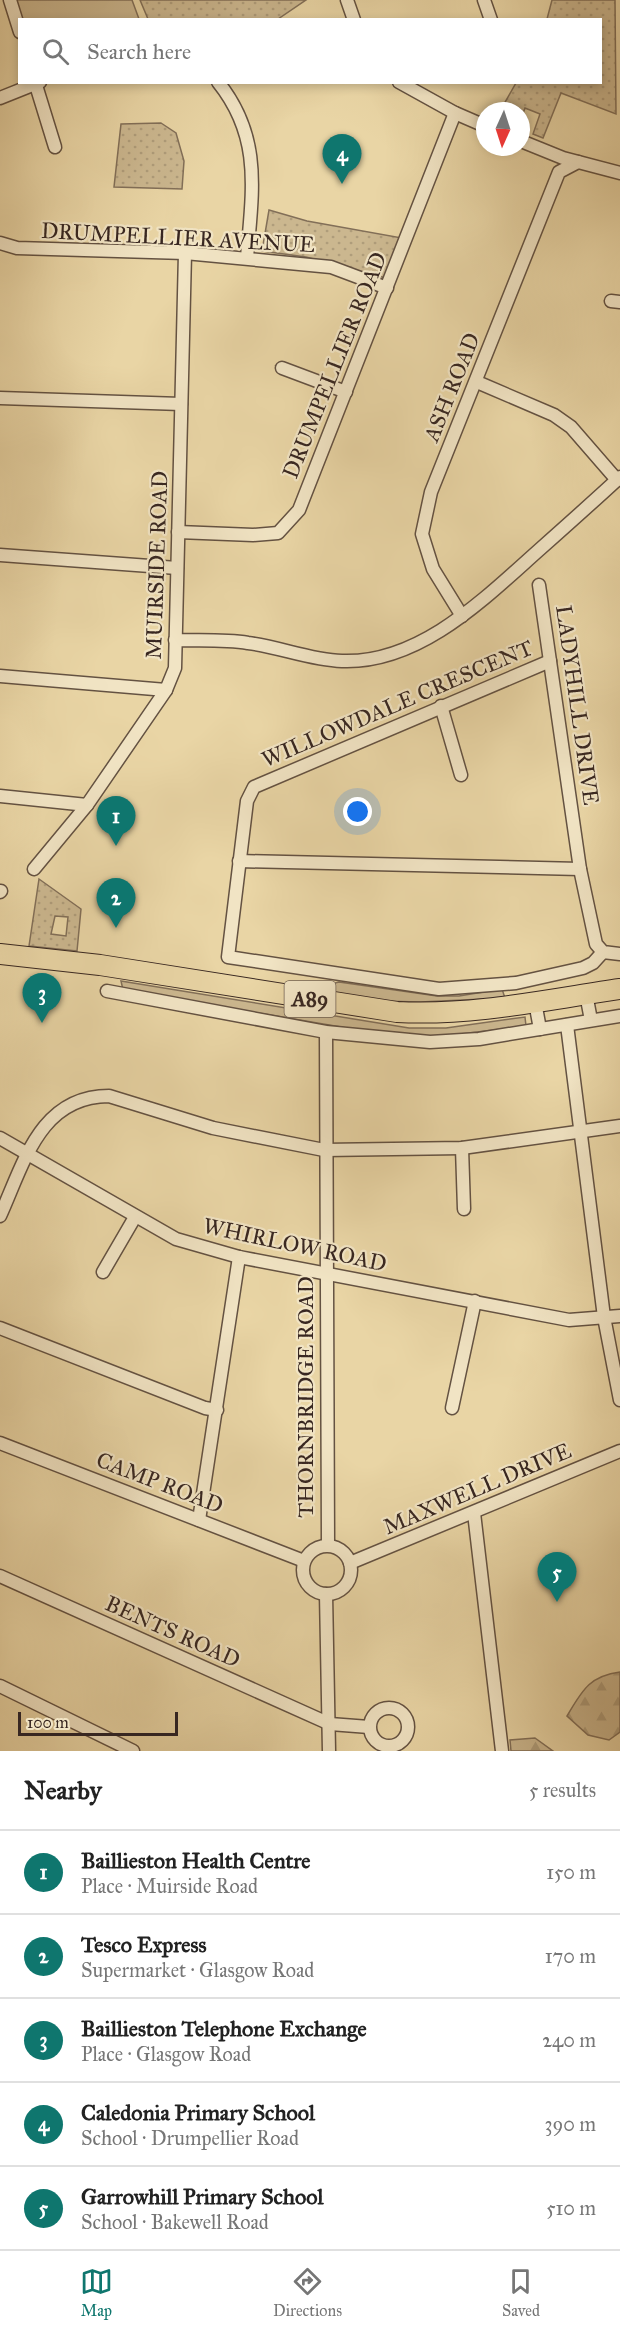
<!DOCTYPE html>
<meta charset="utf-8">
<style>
body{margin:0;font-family:"IM FELL Great Primer",serif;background:#f2f2f2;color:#222}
.compass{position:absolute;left:476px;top:102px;width:54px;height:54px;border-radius:50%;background:#fff;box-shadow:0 3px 9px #0003;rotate:183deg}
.scale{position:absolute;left:18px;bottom:15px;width:160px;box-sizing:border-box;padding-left:6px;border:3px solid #382721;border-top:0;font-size:16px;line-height:21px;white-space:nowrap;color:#382721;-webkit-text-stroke:4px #f1e4c4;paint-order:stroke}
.you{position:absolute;left:358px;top:812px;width:21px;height:21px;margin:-15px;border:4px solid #fff;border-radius:50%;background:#1a73e8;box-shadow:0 0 0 9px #1a73e833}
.badge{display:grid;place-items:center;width:39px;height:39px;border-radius:50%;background:#0f766e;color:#fff;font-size:20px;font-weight:700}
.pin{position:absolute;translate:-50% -50px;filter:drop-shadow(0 2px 3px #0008)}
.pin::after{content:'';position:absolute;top:32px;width:21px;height:18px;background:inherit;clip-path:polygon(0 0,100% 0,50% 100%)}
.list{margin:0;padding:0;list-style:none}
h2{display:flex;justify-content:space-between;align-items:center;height:78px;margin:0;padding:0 24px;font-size:26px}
h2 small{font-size:20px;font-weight:400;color:#767676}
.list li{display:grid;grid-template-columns:39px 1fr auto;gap:18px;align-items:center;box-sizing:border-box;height:84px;padding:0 24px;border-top:2px solid #e0e0e0}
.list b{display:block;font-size:22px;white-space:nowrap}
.list p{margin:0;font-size:20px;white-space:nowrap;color:#767676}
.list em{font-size:20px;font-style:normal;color:#767676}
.icon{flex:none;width:33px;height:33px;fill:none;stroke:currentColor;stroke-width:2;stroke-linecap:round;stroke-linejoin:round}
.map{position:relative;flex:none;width:620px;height:1751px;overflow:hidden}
.search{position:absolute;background:#fff;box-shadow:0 3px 9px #0003;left:18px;right:18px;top:18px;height:66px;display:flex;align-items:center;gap:15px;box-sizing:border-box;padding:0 21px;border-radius:0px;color:#767676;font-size:22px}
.sheet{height:498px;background:#fff}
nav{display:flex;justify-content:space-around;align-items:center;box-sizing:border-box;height:84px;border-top:2px solid #e0e0e0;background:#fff;font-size:16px;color:#767676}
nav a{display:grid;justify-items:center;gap:3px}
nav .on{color:#0f766e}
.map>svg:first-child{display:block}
.grass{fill:#cbb78f;stroke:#826f58;stroke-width:1.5}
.forest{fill:url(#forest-firs);stroke:#826f58;stroke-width:1.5}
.park{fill:url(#park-dots);stroke:#826f58;stroke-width:1.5;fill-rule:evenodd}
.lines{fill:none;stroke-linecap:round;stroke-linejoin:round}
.street-casing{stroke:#645242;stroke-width:15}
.primary-casing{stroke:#382721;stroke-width:22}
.street{stroke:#f1e4c4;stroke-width:12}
.primary{stroke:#e9d5a5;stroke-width:20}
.labels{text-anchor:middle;stroke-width:4.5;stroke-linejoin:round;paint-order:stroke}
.shield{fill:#f1e4c4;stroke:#706052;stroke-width:1.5}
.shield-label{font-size:21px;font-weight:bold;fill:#382721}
.street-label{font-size:22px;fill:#382721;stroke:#f1e4c4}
</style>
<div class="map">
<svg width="620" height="1751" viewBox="0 0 620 1751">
<defs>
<pattern id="forest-firs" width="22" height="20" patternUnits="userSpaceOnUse" patternTransform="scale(1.5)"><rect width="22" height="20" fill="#cbb78f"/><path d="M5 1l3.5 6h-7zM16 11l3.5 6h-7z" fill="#af9d7b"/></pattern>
<pattern id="park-dots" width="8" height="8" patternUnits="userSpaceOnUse" patternTransform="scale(1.5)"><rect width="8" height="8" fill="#cbb78f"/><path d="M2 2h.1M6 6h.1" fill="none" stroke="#af9d7b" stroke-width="1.8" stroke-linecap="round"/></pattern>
</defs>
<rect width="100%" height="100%" fill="#e9d5a5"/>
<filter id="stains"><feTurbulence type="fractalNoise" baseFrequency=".00333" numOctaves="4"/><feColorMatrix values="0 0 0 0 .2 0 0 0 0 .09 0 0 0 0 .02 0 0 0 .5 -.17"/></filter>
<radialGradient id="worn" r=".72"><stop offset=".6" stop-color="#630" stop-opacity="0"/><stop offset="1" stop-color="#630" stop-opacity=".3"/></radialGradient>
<g class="grass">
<polygon points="15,0 132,0 139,19 21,19"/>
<polygon points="121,981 409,1028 446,1028 525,1017 526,1026 444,1036 400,1037 123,990"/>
<polygon points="339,982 437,996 459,996 502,989 505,998 420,1002 379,1001 307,990"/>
</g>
<g class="forest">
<path d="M620,1672V1732L609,1740L588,1735L567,1716C582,1691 589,1676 620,1672Z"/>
<polygon points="535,1738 553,1751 511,1751 510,1740"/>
</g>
<g class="park">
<polygon points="140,0 306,0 278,19 148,19"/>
<polygon points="552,0 615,0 616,114 561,93 543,138 533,134 540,114 525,108 521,119 521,111 500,111 516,83 600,82 600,20 547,19"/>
<polygon points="161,123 176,133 184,161 182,189 114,187 121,124"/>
<polygon points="269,210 307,221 402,238 386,278 306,257 262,251"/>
<path d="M39,879L81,909L77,951L29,946ZM55,916L68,917L66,936L51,934Z"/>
</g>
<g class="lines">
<g class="street-casing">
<g id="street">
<polyline points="10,0 20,32"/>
<polyline points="347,0 354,20"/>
<polyline points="484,0 491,20"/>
<polyline points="35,82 55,147"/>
<path d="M218,82C263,138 252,192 247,258"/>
<polyline points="399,82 455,113 485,126"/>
<polyline points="0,98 40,82"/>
<polyline points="521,141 563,158 620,173"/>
<polyline points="0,243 17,248 185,253 331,267 387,288"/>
<polyline points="611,301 620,302"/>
<polyline points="282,368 346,392"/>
<polyline points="477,382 554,415 571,427 617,480"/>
<polyline points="0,398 181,404"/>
<polyline points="178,532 253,535 278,533 299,510 455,113"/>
<polyline points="0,555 177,568"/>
<polyline points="539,585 580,869 596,944 603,952 620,954"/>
<polyline points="462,616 433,569 422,534 431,492 559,172 578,162"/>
<path d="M175,640C199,641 224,639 248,643C280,647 310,660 342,661C420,664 485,598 539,550C566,526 593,502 620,477"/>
<polyline points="550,661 254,787 247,801 228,957 439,989 516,983 583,968 593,963 603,952"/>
<polyline points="0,676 166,690"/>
<polyline points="441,706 461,775"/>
<polyline points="0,796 87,805"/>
<polyline points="239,861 580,869"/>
<polyline points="34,869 87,805 166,690 175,668 185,253"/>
<polyline points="0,892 1,891"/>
<polyline points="107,991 326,1032 430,1042 479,1039 620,1016"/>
<polyline points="586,994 591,1020"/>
<polyline points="535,1002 540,1029"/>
<polyline points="567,1025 604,1317 620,1400"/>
<polyline points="326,1032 328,1545"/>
<polyline points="0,1138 176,1239 239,1257 569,1320 620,1316"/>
<polyline points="462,1148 464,1209"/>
<path d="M0,1216C24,1163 40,1096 109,1096L213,1128L324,1150L462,1148L620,1126"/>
<polyline points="103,1272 135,1217"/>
<polyline points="0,1328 205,1408 217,1410"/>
<polyline points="452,1408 475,1301"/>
<polyline points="0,1443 304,1561"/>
<polyline points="474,1513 502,1751"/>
<polyline points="199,1520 239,1257"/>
<circle cx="327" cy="1570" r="24"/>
<polyline points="350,1563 620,1451"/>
<polyline points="0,1576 330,1724 369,1727"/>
<polyline points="326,1594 329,1751"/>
<polyline points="0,1686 133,1751"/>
<circle cx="389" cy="1727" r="19"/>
</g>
</g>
<g class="primary-casing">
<path id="primary" d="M0,954L100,965L397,1012C472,1016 546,1000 620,989"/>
</g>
<use href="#street" class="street"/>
<use href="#primary" class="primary"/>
</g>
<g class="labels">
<rect class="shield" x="284.5" y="981" width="51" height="36" rx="4.5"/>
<g class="shield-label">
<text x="310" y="1006">A89</text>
</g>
<g class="street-label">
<text transform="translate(178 237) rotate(3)" y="8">DRUMPELLIER AVENUE</text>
<text transform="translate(334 365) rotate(-68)" y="8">DRUMPELLIER ROAD</text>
<text transform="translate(451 387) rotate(-68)" y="8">ASH ROAD</text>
<text transform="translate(156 565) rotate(-88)" y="8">MUIRSIDE ROAD</text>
<text transform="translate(397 703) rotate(-23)" y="8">WILLOWDALE CRESCENT</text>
<text transform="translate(578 705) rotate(82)" y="8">LADYHILL DRIVE</text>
<text transform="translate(295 1244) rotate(12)" y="8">WHIRLOW ROAD</text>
<text transform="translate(305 1397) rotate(-90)" y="8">THORNBRIDGE ROAD</text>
<text transform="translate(160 1482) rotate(21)" y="8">CAMP ROAD</text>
<text transform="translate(477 1488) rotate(-23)" y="8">MAXWELL DRIVE</text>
<text transform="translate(173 1631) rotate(24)" y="8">BENTS ROAD</text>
</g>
</g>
<rect width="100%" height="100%" filter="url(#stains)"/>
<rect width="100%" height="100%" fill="url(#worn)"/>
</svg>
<svg class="compass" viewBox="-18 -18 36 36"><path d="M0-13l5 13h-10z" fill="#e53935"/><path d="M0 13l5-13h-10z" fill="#767676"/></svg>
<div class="scale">100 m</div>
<div class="you"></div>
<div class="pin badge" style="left:116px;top:846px">1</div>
<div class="pin badge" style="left:116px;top:928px">2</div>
<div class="pin badge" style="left:42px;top:1023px">3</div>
<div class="pin badge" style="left:342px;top:184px">4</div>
<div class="pin badge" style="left:557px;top:1602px">5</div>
<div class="search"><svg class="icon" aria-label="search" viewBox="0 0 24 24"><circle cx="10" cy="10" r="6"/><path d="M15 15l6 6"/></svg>Search here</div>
</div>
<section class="sheet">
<h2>Nearby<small>5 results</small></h2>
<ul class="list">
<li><span class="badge">1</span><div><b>Baillieston Health Centre</b><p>Place · Muirside Road</p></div><em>150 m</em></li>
<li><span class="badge">2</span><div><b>Tesco Express</b><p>Supermarket · Glasgow Road</p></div><em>170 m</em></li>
<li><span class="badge">3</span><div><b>Baillieston Telephone Exchange</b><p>Place · Glasgow Road</p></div><em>240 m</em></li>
<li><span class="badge">4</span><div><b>Caledonia Primary School</b><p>School · Drumpellier Road</p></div><em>390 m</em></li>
<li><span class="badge">5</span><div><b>Garrowhill Primary School</b><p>School · Bakewell Road</p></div><em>510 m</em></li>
</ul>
</section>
<nav>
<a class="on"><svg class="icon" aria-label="map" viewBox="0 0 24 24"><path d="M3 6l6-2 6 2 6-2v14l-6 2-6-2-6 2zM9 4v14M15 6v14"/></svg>Map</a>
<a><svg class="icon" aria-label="directions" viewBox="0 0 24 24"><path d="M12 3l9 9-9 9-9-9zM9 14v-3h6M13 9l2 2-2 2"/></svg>Directions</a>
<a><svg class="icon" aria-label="saved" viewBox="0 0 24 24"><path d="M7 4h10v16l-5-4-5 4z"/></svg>Saved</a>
</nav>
